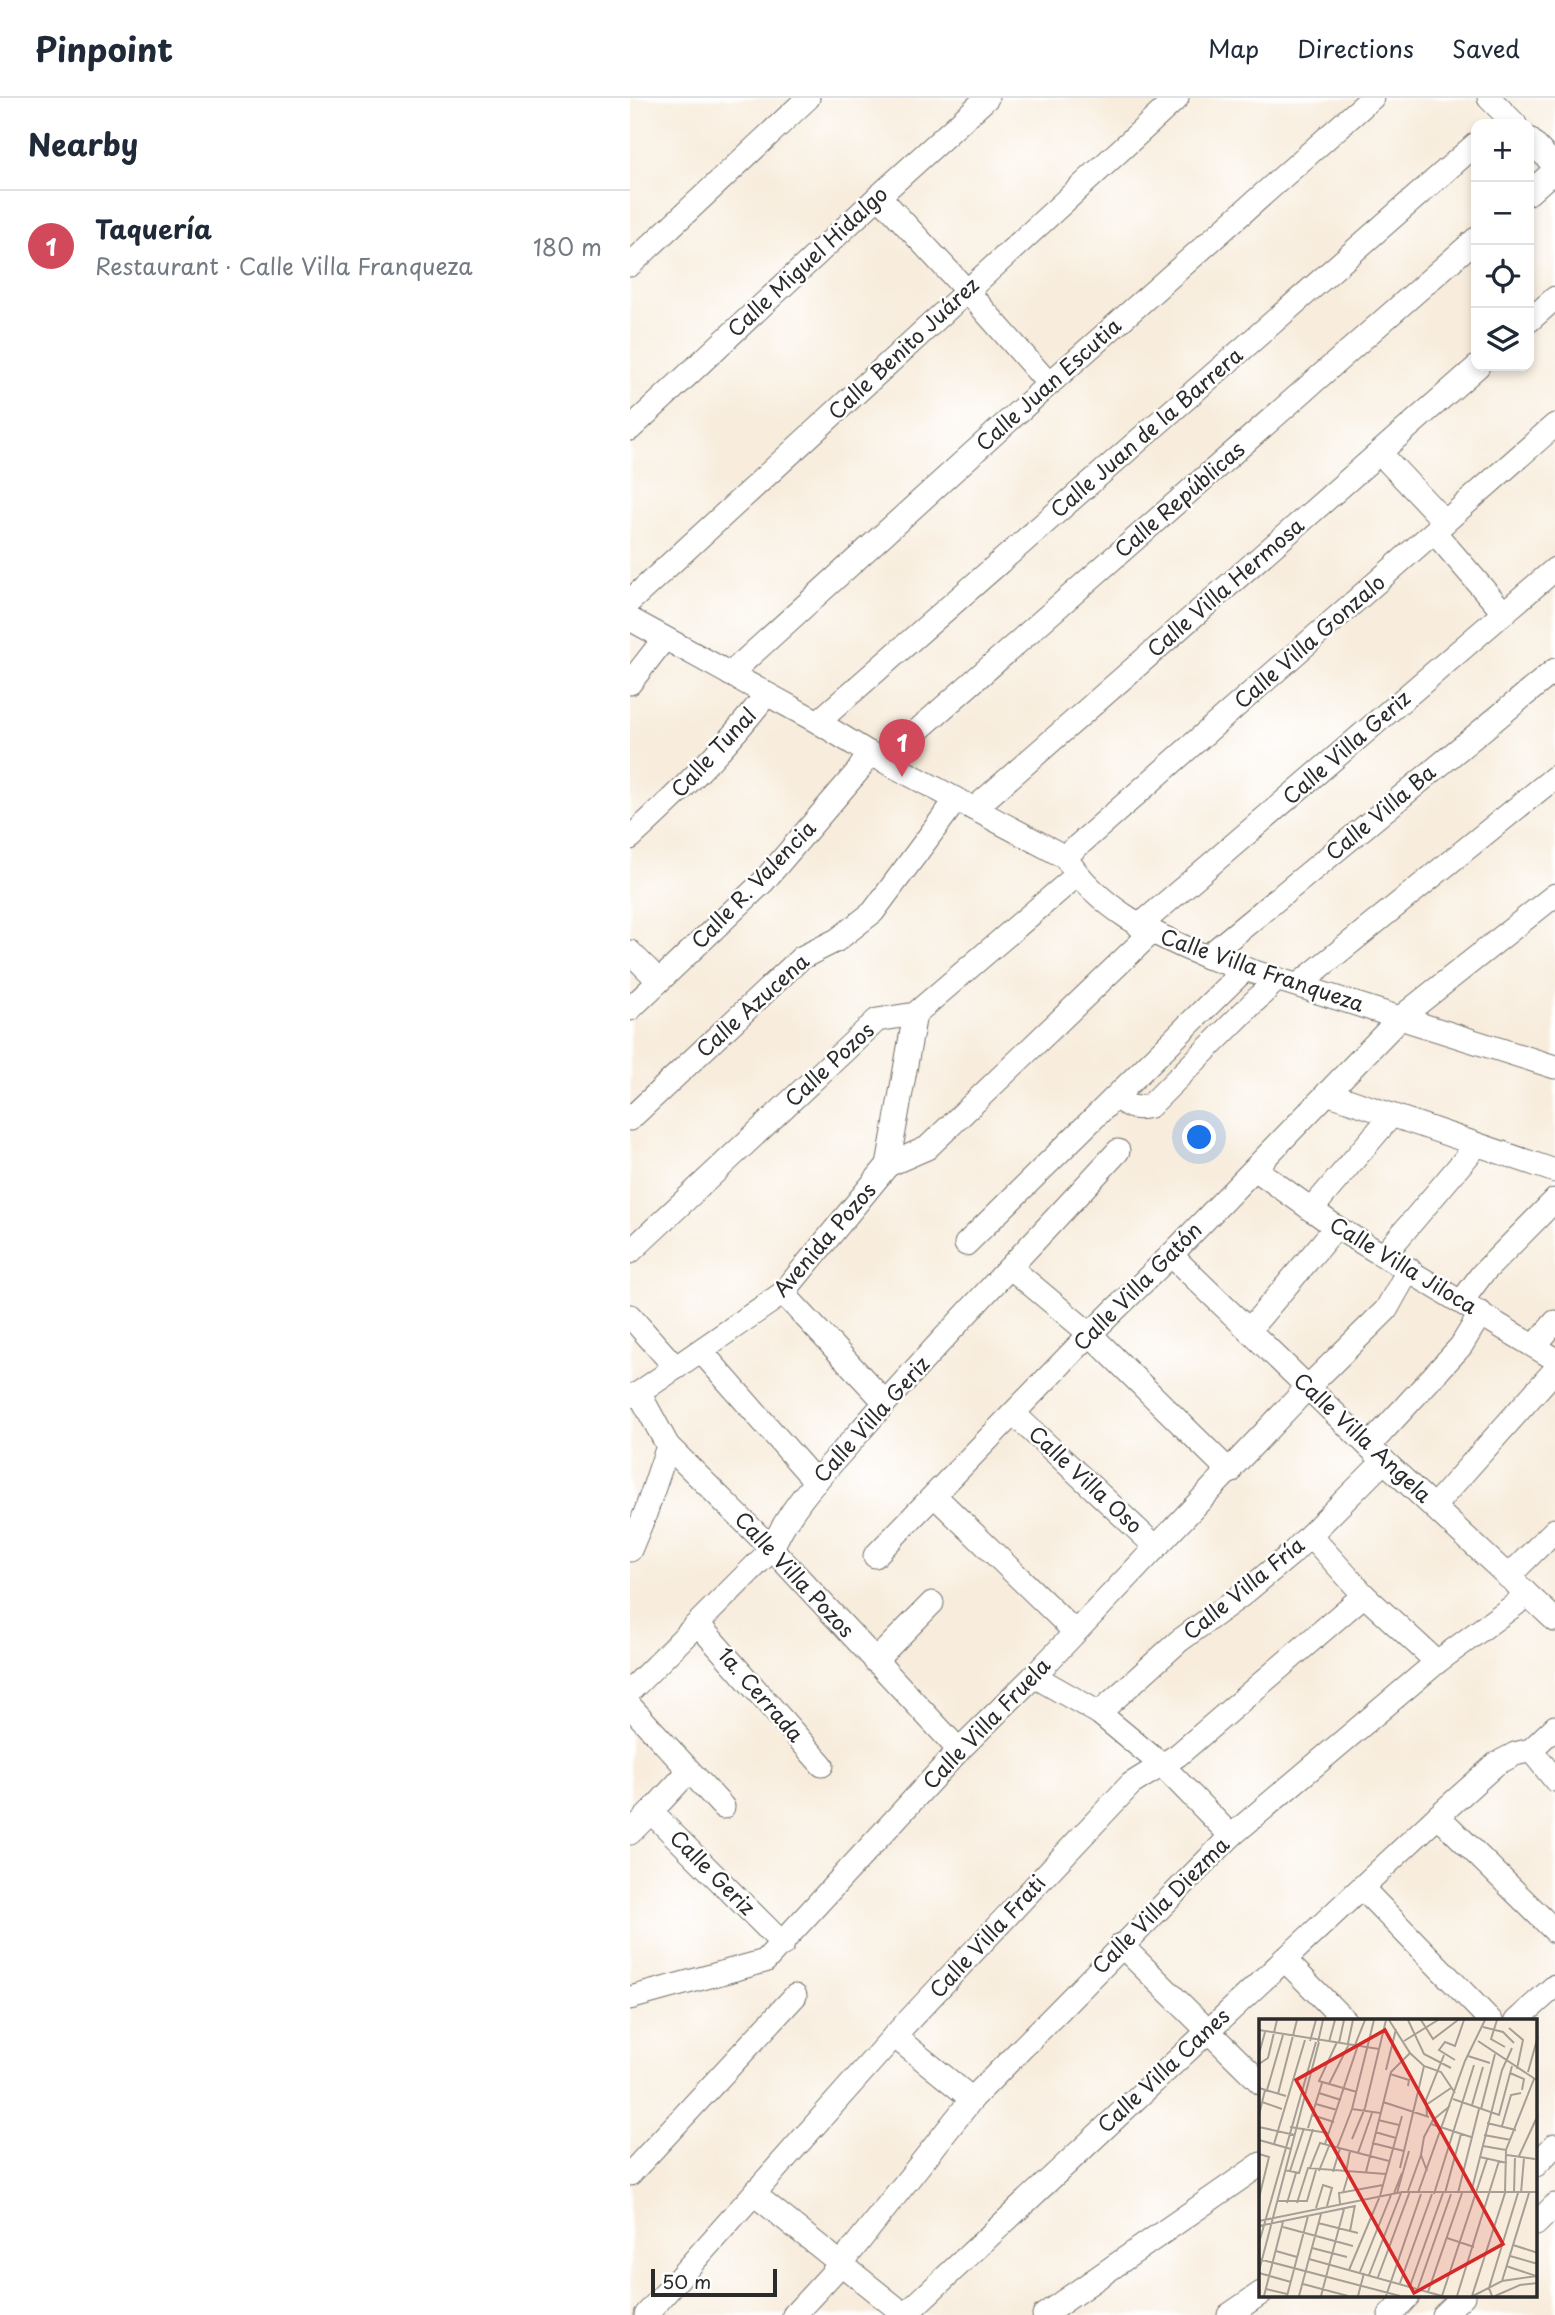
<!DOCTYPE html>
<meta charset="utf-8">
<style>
body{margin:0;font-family:"Playpen Sans",sans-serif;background:#f2f2f3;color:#1f2937}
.controls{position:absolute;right:21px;top:21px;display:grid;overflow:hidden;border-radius:14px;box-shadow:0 4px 10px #0003}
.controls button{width:63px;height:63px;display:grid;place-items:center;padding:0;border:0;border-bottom:2px solid #e0e1e3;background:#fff;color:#1f2937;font:35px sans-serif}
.scale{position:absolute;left:21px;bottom:18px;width:126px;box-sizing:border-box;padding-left:7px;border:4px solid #2b2b2b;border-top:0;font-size:19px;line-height:24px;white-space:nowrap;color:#2b2b2b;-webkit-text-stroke:5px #fff;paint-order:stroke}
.you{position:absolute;left:570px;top:1040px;width:24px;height:24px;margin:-18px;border:5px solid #fff;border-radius:50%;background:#1a73e8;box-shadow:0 0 0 10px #1a73e833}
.badge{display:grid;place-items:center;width:46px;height:46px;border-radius:50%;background:#d1495b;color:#fff;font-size:23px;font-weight:700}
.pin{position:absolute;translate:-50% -58px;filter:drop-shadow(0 2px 4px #0008)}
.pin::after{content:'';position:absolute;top:37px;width:24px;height:21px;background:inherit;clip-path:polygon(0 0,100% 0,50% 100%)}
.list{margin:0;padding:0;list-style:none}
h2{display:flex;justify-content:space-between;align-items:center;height:91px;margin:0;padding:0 28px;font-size:30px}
h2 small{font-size:23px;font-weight:400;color:#747a83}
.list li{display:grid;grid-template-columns:46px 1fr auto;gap:21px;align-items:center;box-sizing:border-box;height:112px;padding:0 28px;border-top:2px solid #e0e1e3}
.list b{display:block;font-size:26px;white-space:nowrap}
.list p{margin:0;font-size:23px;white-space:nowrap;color:#747a83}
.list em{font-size:23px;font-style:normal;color:#747a83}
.icon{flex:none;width:38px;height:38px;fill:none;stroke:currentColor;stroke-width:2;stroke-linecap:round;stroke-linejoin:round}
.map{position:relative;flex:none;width:925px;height:2217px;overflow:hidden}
header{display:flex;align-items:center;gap:42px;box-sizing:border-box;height:98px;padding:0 35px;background:#fff;border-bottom:2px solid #e0e1e3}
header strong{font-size:33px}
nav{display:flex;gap:38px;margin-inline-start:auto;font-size:24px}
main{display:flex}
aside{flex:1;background:#fff}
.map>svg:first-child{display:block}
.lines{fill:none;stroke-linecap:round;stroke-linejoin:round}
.minor-casing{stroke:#736f69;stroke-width:25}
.minor{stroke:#fff;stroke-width:23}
.labels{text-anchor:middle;stroke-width:5;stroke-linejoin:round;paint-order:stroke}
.street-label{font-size:21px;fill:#2b2b2b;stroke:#fff}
.inset-road{fill:none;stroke:#a69f96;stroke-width:2}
.view{fill:#d62828;fill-opacity:0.15;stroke:#d62828;stroke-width:3.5}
.inset-edge{fill:none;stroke:#2b2b2b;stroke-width:3.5}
</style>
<header>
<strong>Pinpoint</strong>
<nav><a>Map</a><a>Directions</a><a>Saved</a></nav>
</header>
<main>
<aside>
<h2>Nearby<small></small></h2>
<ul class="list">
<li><span class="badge">1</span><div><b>Taquería</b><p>Restaurant · Calle Villa Franqueza</p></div><em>180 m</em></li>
</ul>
</aside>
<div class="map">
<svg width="925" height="2217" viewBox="0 0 925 2217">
<rect width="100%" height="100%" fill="#fff"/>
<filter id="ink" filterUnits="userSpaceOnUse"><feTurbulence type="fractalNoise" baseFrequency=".0143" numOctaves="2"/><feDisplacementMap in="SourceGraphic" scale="14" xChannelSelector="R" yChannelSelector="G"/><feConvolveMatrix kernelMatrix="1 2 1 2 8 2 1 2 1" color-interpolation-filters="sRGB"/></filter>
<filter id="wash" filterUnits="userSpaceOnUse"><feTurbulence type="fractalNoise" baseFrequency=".00686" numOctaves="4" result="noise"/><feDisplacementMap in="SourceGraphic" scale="28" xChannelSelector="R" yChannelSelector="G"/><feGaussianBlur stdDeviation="1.57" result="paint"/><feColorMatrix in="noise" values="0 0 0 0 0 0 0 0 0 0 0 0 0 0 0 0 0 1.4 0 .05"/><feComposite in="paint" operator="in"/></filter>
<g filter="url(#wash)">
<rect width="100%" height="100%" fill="#f8eddd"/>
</g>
<g filter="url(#ink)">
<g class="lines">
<g class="minor-casing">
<g id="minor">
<polyline points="859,0 885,26"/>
<polyline points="899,41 925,68"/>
<polyline points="899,95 925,72"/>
<polyline points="249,98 337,193 419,286"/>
<polyline points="0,167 178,0"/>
<polyline points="899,223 925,200"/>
<polyline points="0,331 249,98 357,0"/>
<polyline points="750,355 815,424"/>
<polyline points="805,435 874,515"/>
<polyline points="0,503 547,0"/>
<path d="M0,521L188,624L239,655L435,759C471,812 520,835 577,859L925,969"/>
<polyline points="100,576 419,286 742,0"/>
<polyline points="0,585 34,541"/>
<polyline points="188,624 846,46"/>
<polyline points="254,662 846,141"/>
<polyline points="344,711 848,268"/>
<path d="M0,740C49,695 95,650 136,597"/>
<polyline points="435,759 925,327"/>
<polyline points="509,828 925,471"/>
<polyline points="0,854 29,883"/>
<polyline points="577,859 925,572"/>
<polyline points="668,887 925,679"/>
<polyline points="0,911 133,784 228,673 239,655"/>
<polyline points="697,995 925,1073"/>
<path d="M486,999C498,1009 504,1012 520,1008L647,881"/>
<polyline points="0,1021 171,860 207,842 243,814 326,702"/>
<polyline points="258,1067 297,1050 521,835"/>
<polyline points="625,1071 706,1129 925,1261"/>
<polyline points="681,1112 761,1018"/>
<polyline points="336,1146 615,871"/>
<polyline points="0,1154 247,922 285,916 447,777"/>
<polyline points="541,1157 754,1363 925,1522"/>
<polyline points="754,1157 847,1047"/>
<polyline points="381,1170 460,1236 600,1374"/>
<polyline points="153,1195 255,1304"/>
<polyline points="832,1203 852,1176 925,1102"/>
<polyline points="0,1218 46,1270"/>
<polyline points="619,1232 706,1129"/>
<polyline points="905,1248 925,1224"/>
<polyline points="71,1253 186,1384"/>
<polyline points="9,1295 38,1348 142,1451 329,1652"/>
<polyline points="0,1298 9,1295 153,1195 258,1067 285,916"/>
<polyline points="384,1316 526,1449"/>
<polyline points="739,1348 831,1248 851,1215"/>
<polyline points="305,1398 445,1534"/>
<polyline points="804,1408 925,1272"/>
<polyline points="680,1437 734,1497 807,1564"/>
<polyline points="0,1452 15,1416 38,1348"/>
<polyline points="245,1458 460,1236 541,1157 770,920 925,797"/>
<polyline points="878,1479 925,1432"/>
<polyline points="68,1526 192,1667"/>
<polyline points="245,1563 302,1505"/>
<polyline points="404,1578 469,1615 533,1668 601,1738"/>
<path d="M0,1593L142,1451C160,1406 200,1369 231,1332C314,1237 403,1146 488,1053"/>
<polyline points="0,1608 93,1709"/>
<polyline points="469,1615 549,1543 612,1497 660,1457 754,1363"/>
<polyline points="901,1652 925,1682"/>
<polyline points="59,1673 21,1714 153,1846"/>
<polyline points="808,1718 925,1833"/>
<polyline points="0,1735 21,1714"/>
<polyline points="732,1790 861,1923"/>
<polyline points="491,1847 631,1985"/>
<polyline points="654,1861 715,1923"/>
<polyline points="0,1900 135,1863 329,1652 404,1578 678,1289 756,1212 779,1171"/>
<polyline points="886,1923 925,1888"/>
<polyline points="264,1938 342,2001"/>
<polyline points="906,2067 925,2047"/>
<polyline points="0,2076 165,1898"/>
<polyline points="124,2096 275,2217"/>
<polyline points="906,2126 925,2107"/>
<polyline points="16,2217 264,1938 501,1686 548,1657 734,1497"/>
<polyline points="164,2217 211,2166 342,2001 601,1738 807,1564 886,1506 895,1494"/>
<polyline points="275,2217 808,1718 866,1666 885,1656 901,1652 925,1629"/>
<polyline points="414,2217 631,2066"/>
<polyline points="599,2217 631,2195"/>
<polyline points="760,2217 778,2198"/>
<polyline points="813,2217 833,2198"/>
</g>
</g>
<use href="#minor" class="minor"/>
</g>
</g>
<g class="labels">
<g class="street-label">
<text transform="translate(178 164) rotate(-43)" y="7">Calle Miguel Hidalgo</text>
<text transform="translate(274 251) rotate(-43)" y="7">Calle Benito Juárez</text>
<text transform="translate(419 287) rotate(-42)" y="7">Calle Juan Escutia</text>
<text transform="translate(517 335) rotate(-41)" y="7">Calle Juan de la Barrera</text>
<text transform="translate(550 402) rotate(-41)" y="7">Calle Repúblicas</text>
<text transform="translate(596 490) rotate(-41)" y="7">Calle Villa Hermosa</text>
<text transform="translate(680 544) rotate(-41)" y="7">Calle Villa Gonzalo</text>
<text transform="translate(717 650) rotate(-41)" y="7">Calle Villa Geriz</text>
<text transform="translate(84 655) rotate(-47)" y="7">Calle Tunal</text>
<text transform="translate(751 715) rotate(-40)" y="7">Calle Villa Ba</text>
<text transform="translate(124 787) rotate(-46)" y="7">Calle R. Valencia</text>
<text transform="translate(632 873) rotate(19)" y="7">Calle Villa Franqueza</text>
<text transform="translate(123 908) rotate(-42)" y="7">Calle Azucena</text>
<text transform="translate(200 967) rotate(-43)" y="7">Calle Pozos</text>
<text transform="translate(195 1142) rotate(-49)" y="7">Avenida Pozos</text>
<text transform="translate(773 1168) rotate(31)" y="7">Calle Villa Jiloca</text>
<text transform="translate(508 1189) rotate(-45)" y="7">Calle Villa Gatón</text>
<text transform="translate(242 1322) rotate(-48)" y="7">Calle Villa Geriz</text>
<text transform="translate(732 1340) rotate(43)" y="7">Calle Villa Angela</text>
<text transform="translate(455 1382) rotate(43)" y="7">Calle Villa Oso</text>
<text transform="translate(164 1477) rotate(47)" y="7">Calle Villa Pozos</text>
<text transform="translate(614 1491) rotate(-39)" y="7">Calle Villa Fría</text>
<text transform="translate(130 1597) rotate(49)" y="7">1a. Cerrada</text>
<text transform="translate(357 1626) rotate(-46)" y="7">Calle Villa Fruela</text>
<text transform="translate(82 1775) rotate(45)" y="7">Calle Geriz</text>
<text transform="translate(531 1808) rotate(-45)" y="7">Calle Villa Diezma</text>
<text transform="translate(358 1839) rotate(-47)" y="7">Calle Villa Frati</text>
<text transform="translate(534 1973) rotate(-43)" y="7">Calle Villa Canes</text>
</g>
</g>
<g transform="translate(629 1921)">
<rect width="278" height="278" fill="#f8eddd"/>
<path class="inset-road" d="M130,1L151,34L165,47L182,53L196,74M149,1L165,35L192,49M162,1L174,20L199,1M238,1L232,20L246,28M224,8L244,13L255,24M250,9L264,21L258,50M0,11L120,30M51,22L57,1M145,22L179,1M219,22L279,62M59,23L64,1M70,23L76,1M78,23L60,62L98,73M80,24L85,1M89,24L94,1M96,26L106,1M0,35L6,13M209,37L231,44M196,41L180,31L186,23L196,27L205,1M0,45L9,39L18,1M127,51L137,10M269,53L279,17M251,54L265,60L263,71M131,55L150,61L149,67M70,65L90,25M0,69L27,77M8,71L24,16M60,74L82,81M19,75L38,1M194,80L240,96L253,47M3,83L23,90M124,83L170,98M57,85L78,91M167,86L192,69M213,86L224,48M93,90L121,94M222,90L236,35M0,96L6,71M53,96L75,103M168,97L167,81L185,36M119,101L140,106M228,104L257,111M172,105L212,118M243,107L252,76L262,74M0,108L36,116M31,108L69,114M49,109L63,64M116,113L137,119M225,116L252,121M93,120L106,89L127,1M0,121L32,130M113,124L145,132M15,125L46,21M66,125L99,26M224,127L247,131M78,129L93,90L115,1M99,134L113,94M0,135L10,138L0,179M248,136L276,140M260,137L279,96M221,138L248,144M51,149L61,124L130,142M141,149L165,47M26,151L40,154L54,110M31,152L45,109M60,152L70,127M168,152L162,136L165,118L174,101L191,87M74,153L81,129M87,153L91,132M107,153L132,53L151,34M149,172L162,136M84,174L90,153M135,174L143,154M138,174L150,132M159,174L206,42L226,1M186,174L202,115M199,174L220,90M212,174L243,51L253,29M255,174L256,137M262,174L265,139M175,175L215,46M18,182H48L57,151M28,184L37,154M38,184L49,149L127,155M81,185L80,174L124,166M57,189L64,166L73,169L68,187M0,202L143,173H279M59,204L99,214M0,207L96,187M24,208L94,227M91,212L96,186M188,219L215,228M0,224L57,23M254,226L279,234M53,229L88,238M17,232L38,238M251,237L279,245M0,240L141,277M50,240L183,277M247,247L277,257M90,251L121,177L143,97M0,252L60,23M101,253L132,176M0,254L32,263M110,256L142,174M119,258L151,172M243,262L270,174M141,264L173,175M44,265L89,277M151,267L184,174M159,269L192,175M7,270L28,275M169,273L203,174M5,277L24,203M28,277L49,197M40,277L62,195M62,277L85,190M99,277L105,254M127,277L162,175M183,277L228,140M198,277L240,142M213,277L246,174L247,131L275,60M214,277L243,262L278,257M233,277L230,269L259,174M236,277L261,266L279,264"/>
<path class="view" d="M126,11L244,225L155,274L37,61Z"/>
<rect width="278" height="278" class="inset-edge"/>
</g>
</svg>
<div class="controls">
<button>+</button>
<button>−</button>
<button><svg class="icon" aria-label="locate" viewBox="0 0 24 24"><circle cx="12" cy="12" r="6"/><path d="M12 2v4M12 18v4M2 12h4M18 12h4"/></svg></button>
<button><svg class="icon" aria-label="layers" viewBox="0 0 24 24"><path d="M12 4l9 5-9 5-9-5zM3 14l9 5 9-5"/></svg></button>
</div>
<div class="scale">50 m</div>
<div class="you"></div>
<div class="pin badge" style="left:272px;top:679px">1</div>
</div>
</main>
